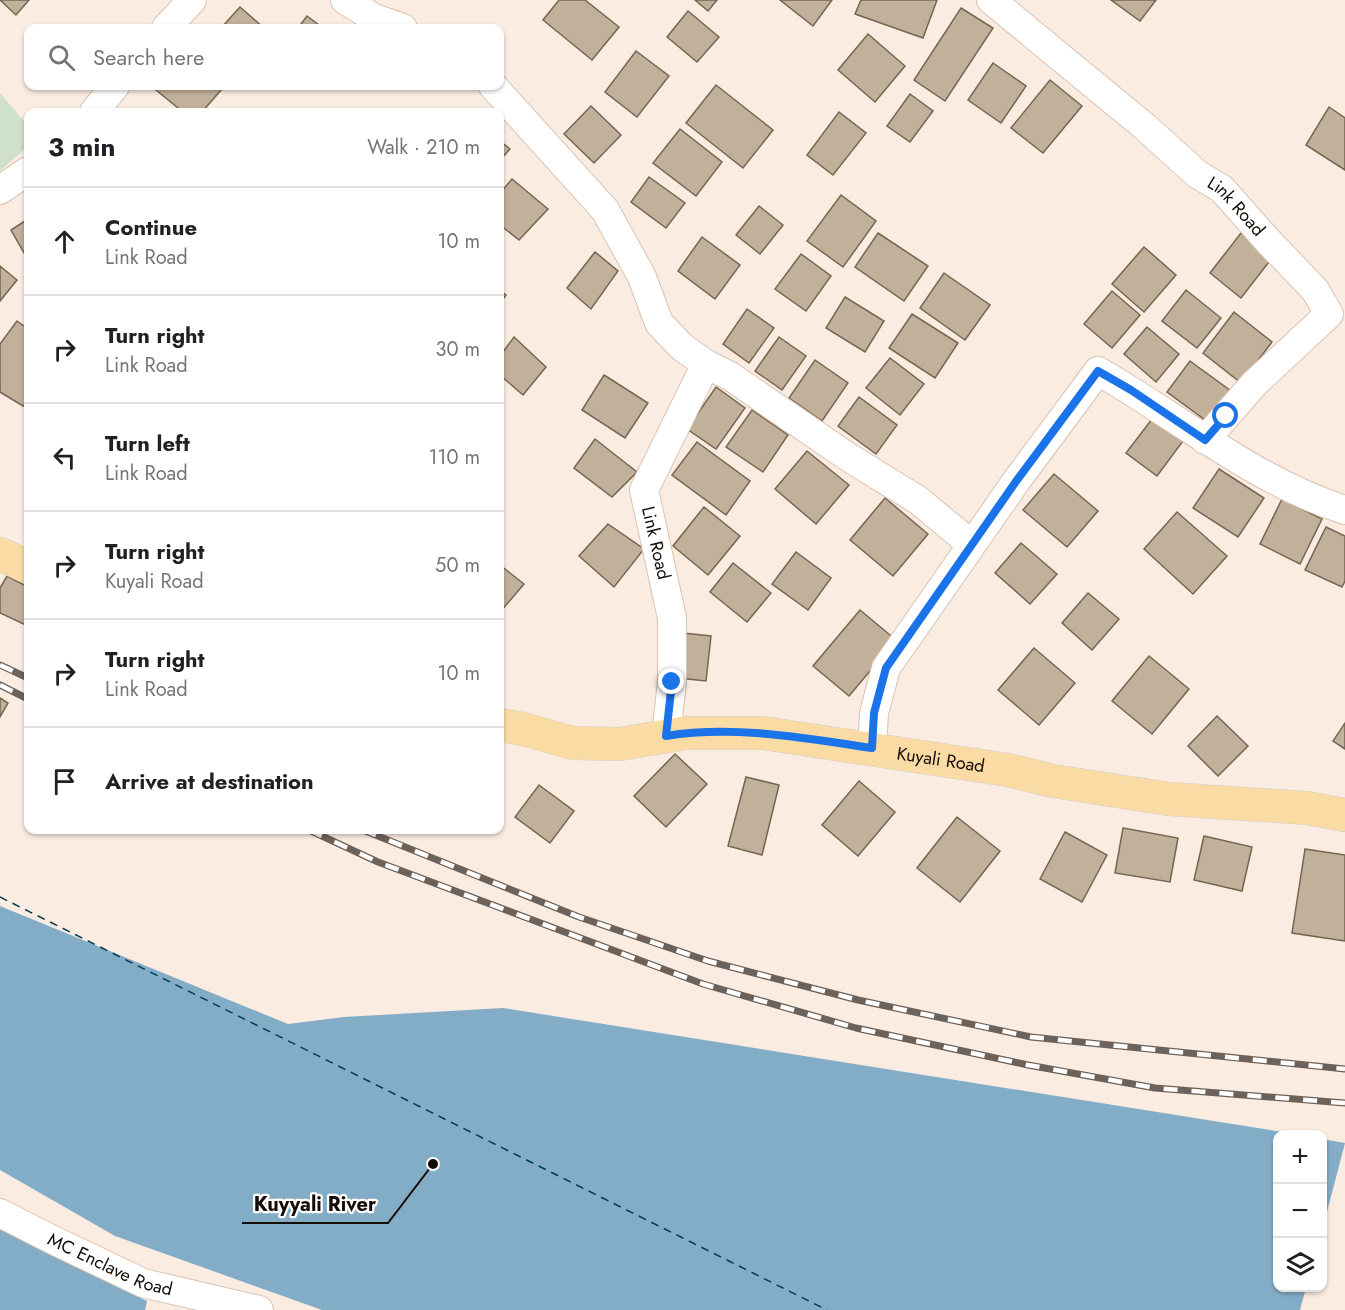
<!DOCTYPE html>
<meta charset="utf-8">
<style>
body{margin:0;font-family:Jost,sans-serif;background:#f2f2f2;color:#202124}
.controls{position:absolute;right:18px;bottom:18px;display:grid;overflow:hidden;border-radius:12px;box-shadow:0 2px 4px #0004}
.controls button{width:54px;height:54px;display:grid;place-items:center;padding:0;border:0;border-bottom:2px solid #e0e0e0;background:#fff;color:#202124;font:30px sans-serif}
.stop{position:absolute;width:18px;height:18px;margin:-14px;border:4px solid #1a73e8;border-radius:50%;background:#fff}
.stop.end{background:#1a73e8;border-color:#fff;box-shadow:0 2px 6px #0008}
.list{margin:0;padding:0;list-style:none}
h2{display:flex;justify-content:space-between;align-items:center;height:78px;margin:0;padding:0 24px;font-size:26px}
h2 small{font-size:20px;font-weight:400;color:#757577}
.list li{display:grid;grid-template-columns:39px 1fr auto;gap:18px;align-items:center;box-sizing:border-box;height:108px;padding:0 24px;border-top:2px solid #e0e0e0}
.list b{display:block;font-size:22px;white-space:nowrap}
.list p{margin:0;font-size:20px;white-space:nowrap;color:#757577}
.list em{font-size:20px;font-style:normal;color:#757577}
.icon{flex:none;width:33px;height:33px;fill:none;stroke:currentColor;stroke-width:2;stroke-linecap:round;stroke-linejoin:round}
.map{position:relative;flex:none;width:1345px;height:1310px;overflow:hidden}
.search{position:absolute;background:#fff;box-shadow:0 2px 4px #0004;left:24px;top:24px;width:480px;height:66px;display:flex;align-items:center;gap:15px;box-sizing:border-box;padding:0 21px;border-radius:12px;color:#757577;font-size:22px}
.panel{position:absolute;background:#fff;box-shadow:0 2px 4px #0004;left:24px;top:108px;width:480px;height:726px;border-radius:12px}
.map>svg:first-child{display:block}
.green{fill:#cfe1ca}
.water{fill:#83adc7}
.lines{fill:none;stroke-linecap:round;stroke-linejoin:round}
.ferry{stroke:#003a54;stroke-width:1.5;stroke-dasharray:8 6;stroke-linecap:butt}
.building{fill:#c1b09a;stroke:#756651;stroke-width:1.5}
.minor-casing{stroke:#dbc2b0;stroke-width:30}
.major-casing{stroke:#d0cecd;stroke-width:34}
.minor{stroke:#fff;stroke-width:28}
.major{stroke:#fadba4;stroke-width:33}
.rail-casing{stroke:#6d625a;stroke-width:7}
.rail{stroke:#fff;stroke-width:4.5;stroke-dasharray:14;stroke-linecap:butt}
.route{stroke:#1a73e8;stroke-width:8}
.labels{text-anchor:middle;stroke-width:4.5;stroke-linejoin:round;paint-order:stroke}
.street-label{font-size:18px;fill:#140c06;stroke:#fff}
.leader{fill:none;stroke:#140c06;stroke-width:2}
.callout-dot{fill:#140c06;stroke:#fff;stroke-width:2}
.callout-label{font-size:20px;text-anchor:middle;font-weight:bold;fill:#140c06;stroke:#fff;stroke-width:4.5;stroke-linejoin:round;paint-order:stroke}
</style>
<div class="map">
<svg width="1345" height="1310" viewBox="0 0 1345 1310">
<rect width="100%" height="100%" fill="#fbece1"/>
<polygon class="green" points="0,93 28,126 28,146 0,171"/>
<g class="water">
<polygon points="0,906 288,1024 344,1017 503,1008 1295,1134 1278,1134 1278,1288 1306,1288 1300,1310 322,1310 115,1236 0,1170"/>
<polygon points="1322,1139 1345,1143 1323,1227 1322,1227"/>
<polygon points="0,1229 147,1301 145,1310 0,1310"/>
</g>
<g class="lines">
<polyline class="ferry" points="0,897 827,1310"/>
</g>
<g class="building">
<polygon points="0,0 29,0 16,15"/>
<polygon points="559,0 585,0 619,27 592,60 543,20"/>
<polygon points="695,0 717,0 708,11"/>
<polygon points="780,0 832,0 813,26"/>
<polygon points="861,0 937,0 923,38 855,14"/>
<polygon points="1111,0 1156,0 1140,21"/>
<polygon points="240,7 264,28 221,28"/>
<polygon points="961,8 993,28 945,101 914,80"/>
<polygon points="688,11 719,37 697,62 667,37"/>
<polygon points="307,16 323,28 298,28"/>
<polygon points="868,34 905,66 875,102 838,70"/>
<polygon points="636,51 669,76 637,117 605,92"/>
<polygon points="993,63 1026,86 1001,123 968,100"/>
<polygon points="1050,80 1082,106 1043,153 1011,128"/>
<polygon points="716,85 773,130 743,168 686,123"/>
<polygon points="160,86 216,86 221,90 202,112 183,112 156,90"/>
<polygon points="910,94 933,111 910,142 887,126"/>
<polygon points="591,106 621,135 594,163 564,134"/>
<polygon points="1329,107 1345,118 1345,170 1306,145"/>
<polygon points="839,112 866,133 833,175 807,155"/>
<polygon points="680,129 722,162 696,196 653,163"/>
<polygon points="500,141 510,149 500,160"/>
<polygon points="649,177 685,203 666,228 631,202"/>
<polygon points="512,179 548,209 519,240 500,225 500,193"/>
<polygon points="841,195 876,221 843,267 807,241"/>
<polygon points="759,206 783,225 760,254 736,235"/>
<polygon points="28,219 28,260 11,230"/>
<polygon points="878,233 928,266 904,301 855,267"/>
<polygon points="1241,233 1272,258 1241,298 1210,273"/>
<polygon points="702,237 740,265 715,299 678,271"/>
<polygon points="1144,247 1176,275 1144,312 1112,284"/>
<polygon points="595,252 618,271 591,309 567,288"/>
<polygon points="801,254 831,276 806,311 775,289"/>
<polygon points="0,266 17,280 0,301"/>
<polygon points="944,273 990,305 965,340 920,308"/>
<polygon points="500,290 506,295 500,303"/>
<polygon points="1186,290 1221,318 1197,348 1162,321"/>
<polygon points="1112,291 1140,315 1112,348 1084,324"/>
<polygon points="845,297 884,321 865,352 826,328"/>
<polygon points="747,309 774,328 749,363 723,344"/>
<polygon points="1234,312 1272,342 1241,383 1203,353"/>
<polygon points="912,314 958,343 935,378 889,348"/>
<polygon points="17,321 28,329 28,401 23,406 0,392 0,344"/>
<polygon points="1147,327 1179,354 1156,382 1124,354"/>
<polygon points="514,337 546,367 523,395 500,375 500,356"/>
<polygon points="779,337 806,356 782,390 755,371"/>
<polygon points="890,358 924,384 900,415 866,388"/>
<polygon points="815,360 848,383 822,421 789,398"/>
<polygon points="1190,361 1235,394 1212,425 1167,392"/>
<polygon points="604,375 648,403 625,438 582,410"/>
<polygon points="716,387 745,408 716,449 687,429"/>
<polygon points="859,397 897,425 876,454 838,426"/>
<polygon points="752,410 788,435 763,472 726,447"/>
<polygon points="1152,419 1183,441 1157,476 1126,453"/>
<polygon points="595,439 637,472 612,497 574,468"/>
<polygon points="697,442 750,481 726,515 672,475"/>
<polygon points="807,451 849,485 816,524 775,489"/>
<polygon points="1219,469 1264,498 1238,537 1193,508"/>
<polygon points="1054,474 1098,511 1067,547 1023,510"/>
<polygon points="885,498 928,534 893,576 850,540"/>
<polygon points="1282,499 1322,519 1300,564 1260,544"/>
<polygon points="704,507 740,536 708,575 673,546"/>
<polygon points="1177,512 1227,556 1193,594 1144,549"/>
<polygon points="608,524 644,549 614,587 579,556"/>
<polygon points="1326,527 1345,536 1345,581 1342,587 1305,570"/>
<polygon points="1021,543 1057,574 1030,604 995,573"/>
<polygon points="796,552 831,578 808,610 772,584"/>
<polygon points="733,563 771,593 747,622 710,592"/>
<polygon points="500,565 524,584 501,611 500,610"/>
<polygon points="7,576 28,587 28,626 0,613 0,588"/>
<polygon points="1088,593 1119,619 1092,650 1062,623"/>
<polygon points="860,610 896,640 849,696 813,666"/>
<polygon points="683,633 711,636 706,681 678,678"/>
<polygon points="1034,648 1075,683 1039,725 998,690"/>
<polygon points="1149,656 1189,689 1152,734 1112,701"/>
<polygon points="0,698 8,703 0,717"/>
<polygon points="1217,716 1248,746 1218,776 1188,746"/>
<polygon points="1345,723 1345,749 1333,741"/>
<polygon points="675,754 707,784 666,827 634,796"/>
<polygon points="746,777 779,785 762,855 728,846"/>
<polygon points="859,781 895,812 858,856 822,825"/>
<polygon points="539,785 574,811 550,843 515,817"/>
<polygon points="957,817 1000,851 960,902 917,868"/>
<polygon points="1123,828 1178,838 1170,882 1115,873"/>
<polygon points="1065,832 1107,855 1082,902 1040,879"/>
<polygon points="1204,836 1252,847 1242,891 1194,880"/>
<polygon points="1305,849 1345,855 1345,941 1292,933"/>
</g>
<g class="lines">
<g class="minor-casing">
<g id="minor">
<polyline points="345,0 374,18 403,28"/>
<path id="s1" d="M991,0L1144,126L1197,174L1222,189L1268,241L1315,290L1329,314L1254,384L1205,440"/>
<polyline points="166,28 192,0"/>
<polyline points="493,86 605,210 642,277 659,323 682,347 706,364 730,376 848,457 918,500 971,544"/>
<polyline points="94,112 115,86"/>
<polyline points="0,190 28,171"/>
<polyline points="666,736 672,682 672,618 644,490 706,364"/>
<path d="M872,748L874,713L886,668L1017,480L1098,371C1180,418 1254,481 1345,510"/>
<path id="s2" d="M0,1213L51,1239L143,1283L259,1310"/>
</g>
</g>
<g class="major-casing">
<g id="major">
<polyline points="0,554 28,567"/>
<path id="s3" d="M500,725L523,729L573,743L620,744L685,733H763L1008,770L1053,781L1169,799L1307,808L1345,815"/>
</g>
</g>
<use href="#minor" class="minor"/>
<use href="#major" class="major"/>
<g class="rail-casing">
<g id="rail">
<polyline points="0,665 28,678"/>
<polyline points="0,685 28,699"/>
<polyline points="309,830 378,862 703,984 856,1028 1028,1065 1155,1088 1345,1103"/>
<polyline points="363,830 579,917 708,961 858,1000 1031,1037 1345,1069"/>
</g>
</g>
<use href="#rail" class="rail"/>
</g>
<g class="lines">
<path class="route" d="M672,682L666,736C734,725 805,738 872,748L874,713L886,668L1017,480L1098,371L1131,390L1205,440L1226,416"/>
</g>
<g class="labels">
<g class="street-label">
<text dy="6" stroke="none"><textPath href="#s1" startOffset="321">Link Road</textPath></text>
<text transform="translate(656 543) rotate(77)" y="6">Link Road</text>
<text dy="6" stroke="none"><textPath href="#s3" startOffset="446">Kuyali Road</textPath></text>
<text dy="6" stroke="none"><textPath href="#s2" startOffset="122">MC Enclave Road</textPath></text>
</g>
</g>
<path class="leader" d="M433 1164L388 1223H242"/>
<circle class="callout-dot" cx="433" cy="1164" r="6"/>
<g class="callout-label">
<text x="315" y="1211">Kuyyali River</text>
</g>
</svg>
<div class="controls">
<button>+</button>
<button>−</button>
<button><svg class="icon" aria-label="layers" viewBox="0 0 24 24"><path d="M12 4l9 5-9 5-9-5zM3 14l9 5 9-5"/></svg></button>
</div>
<div class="stop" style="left:1226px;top:416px"></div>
<div class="stop end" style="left:672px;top:682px"></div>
<div class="search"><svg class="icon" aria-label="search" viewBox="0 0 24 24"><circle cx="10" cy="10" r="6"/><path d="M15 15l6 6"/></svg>Search here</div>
<section class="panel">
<h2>3 min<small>Walk · 210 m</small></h2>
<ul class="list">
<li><svg class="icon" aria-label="ahead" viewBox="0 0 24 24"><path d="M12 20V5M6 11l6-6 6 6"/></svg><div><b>Continue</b><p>Link Road</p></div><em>10 m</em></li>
<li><svg class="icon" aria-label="right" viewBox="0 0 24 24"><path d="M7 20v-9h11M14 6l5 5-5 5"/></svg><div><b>Turn right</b><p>Link Road</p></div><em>30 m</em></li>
<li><svg class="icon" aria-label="left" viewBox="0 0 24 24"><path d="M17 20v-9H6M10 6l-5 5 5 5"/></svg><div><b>Turn left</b><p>Link Road</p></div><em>110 m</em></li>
<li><svg class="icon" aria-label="right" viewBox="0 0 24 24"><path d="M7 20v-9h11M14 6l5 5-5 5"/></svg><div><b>Turn right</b><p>Kuyali Road</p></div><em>50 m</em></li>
<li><svg class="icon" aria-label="right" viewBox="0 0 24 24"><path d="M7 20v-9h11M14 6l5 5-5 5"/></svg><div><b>Turn right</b><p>Link Road</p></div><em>10 m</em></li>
<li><svg class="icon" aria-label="arrive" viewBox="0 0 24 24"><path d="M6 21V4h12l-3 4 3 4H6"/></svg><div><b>Arrive at destination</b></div></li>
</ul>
</section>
</div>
